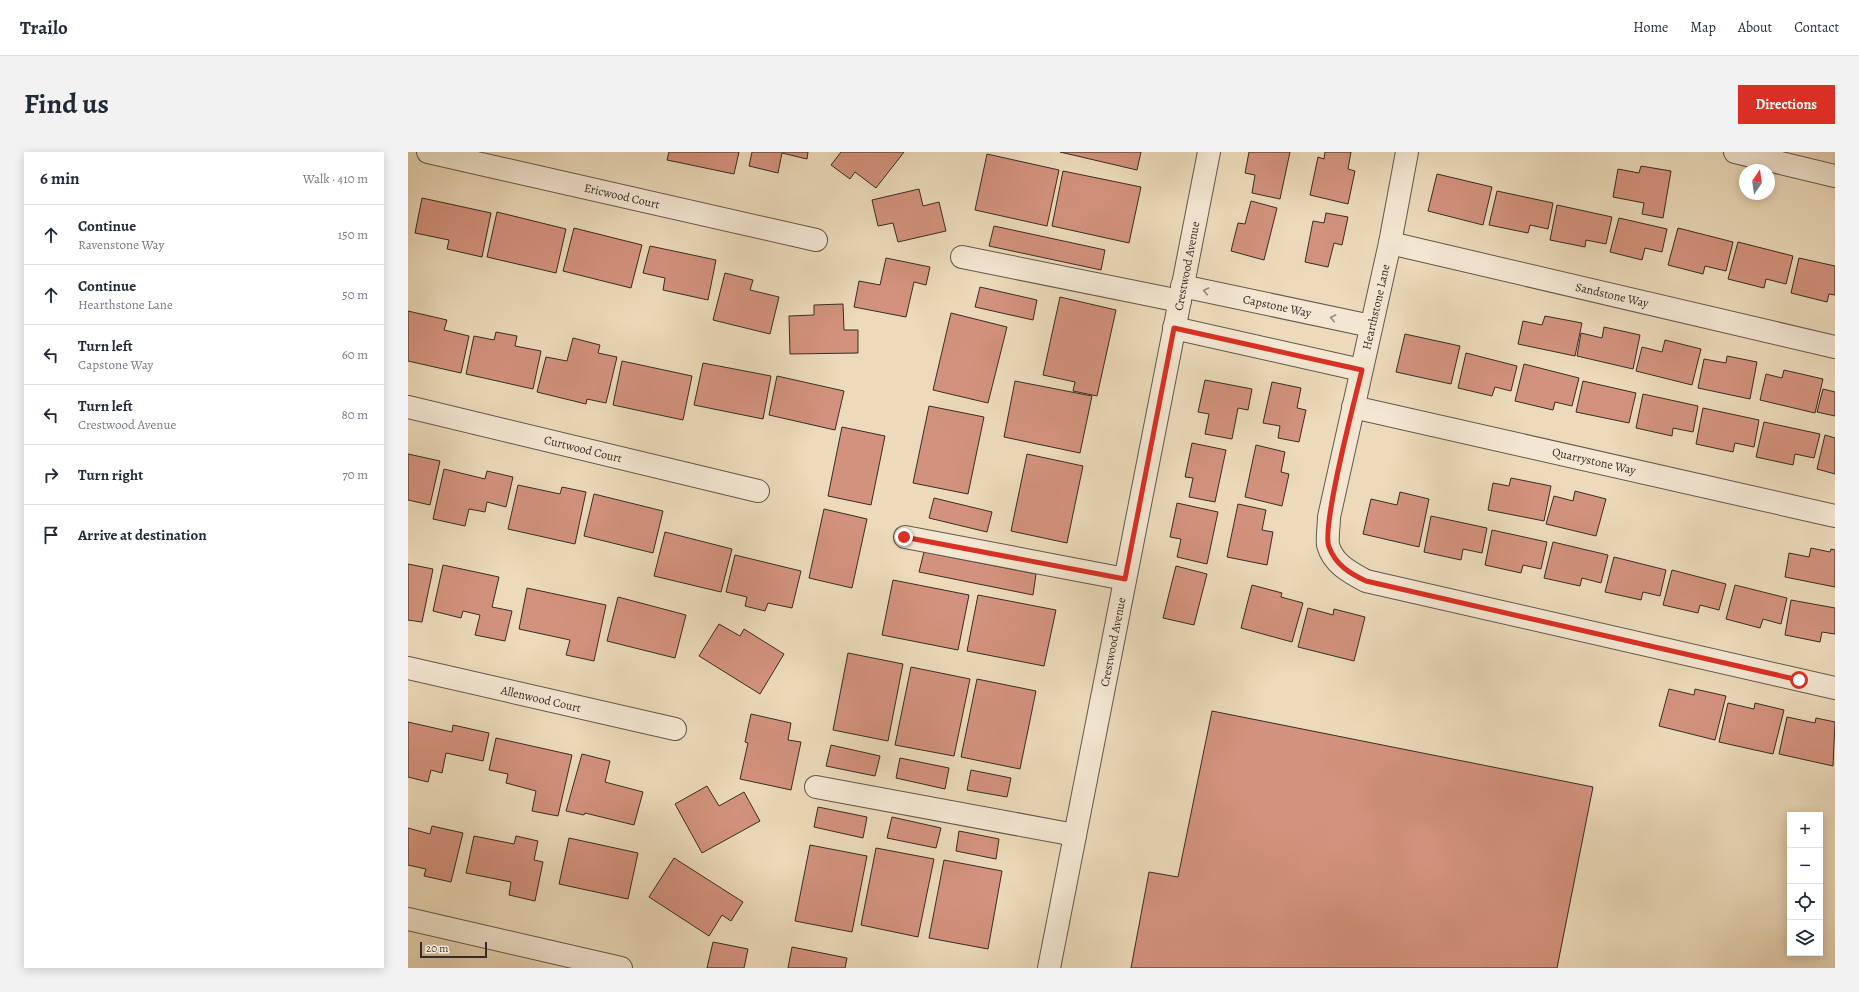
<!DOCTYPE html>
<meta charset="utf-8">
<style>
body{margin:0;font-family:Alegreya,serif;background:#f2f2f3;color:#1f2937}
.controls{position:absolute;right:12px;bottom:12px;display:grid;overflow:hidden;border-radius:0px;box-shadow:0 2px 10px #0003}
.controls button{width:36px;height:36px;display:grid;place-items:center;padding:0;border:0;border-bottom:1px solid #e0e1e3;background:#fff;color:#1f2937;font:20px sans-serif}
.compass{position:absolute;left:1331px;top:12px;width:36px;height:36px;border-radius:50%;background:#fff;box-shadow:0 2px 10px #0003;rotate:13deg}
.scale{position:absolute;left:12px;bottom:10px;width:67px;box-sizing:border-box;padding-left:4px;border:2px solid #372c25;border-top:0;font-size:11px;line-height:14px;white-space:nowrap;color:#372c25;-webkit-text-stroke:3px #f3e7d2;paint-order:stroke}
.stop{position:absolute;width:12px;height:12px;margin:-9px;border:3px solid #d93025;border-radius:50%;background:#fff}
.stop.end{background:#d93025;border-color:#fff;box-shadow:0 1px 4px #0008}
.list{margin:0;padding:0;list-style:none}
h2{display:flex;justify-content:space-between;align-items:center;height:52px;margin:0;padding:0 16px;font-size:17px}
h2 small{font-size:13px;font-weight:400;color:#747a83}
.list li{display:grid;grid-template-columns:26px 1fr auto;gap:12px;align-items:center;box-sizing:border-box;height:60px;padding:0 16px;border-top:1px solid #e0e1e3}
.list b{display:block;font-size:15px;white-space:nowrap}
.list p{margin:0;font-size:13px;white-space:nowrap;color:#747a83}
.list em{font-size:13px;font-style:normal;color:#747a83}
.icon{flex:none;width:22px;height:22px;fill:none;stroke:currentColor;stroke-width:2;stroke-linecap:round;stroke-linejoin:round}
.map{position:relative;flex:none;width:1427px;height:816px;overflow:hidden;border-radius:0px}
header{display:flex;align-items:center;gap:24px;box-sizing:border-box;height:56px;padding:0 20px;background:#fff;border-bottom:1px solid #e0e1e3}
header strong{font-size:19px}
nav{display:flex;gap:22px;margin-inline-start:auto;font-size:14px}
.intro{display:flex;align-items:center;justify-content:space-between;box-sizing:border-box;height:96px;padding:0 24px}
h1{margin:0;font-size:28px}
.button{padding:10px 18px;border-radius:0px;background:#d93025;color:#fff;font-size:14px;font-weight:700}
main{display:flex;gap:24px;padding:0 24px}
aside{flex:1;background:#fff;border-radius:0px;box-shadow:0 2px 10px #0003}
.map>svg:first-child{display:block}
.building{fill:#d3927d;stroke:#372c25}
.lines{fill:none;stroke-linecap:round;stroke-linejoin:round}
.minor-casing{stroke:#64584a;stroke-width:24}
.minor{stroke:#f3e7d2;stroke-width:22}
.oneway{stroke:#958a7c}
.route{stroke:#d93025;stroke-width:5}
.labels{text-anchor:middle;stroke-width:3;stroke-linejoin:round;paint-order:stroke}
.street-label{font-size:12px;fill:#372c25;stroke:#f3e7d2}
</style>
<header>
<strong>Trailo</strong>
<nav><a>Home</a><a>Map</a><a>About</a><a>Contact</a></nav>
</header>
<div class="intro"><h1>Find us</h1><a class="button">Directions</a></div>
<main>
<aside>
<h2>6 min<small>Walk · 410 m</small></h2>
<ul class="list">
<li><svg class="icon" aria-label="ahead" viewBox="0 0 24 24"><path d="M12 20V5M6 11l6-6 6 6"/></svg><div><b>Continue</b><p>Ravenstone Way</p></div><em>150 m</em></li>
<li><svg class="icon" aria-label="ahead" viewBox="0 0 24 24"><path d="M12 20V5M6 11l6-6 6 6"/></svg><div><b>Continue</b><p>Hearthstone Lane</p></div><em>50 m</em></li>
<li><svg class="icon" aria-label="left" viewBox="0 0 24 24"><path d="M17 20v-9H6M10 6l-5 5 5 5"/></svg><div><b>Turn left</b><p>Capstone Way</p></div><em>60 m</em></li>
<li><svg class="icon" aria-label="left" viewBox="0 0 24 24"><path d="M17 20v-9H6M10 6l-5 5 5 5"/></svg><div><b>Turn left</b><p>Crestwood Avenue</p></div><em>80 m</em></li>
<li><svg class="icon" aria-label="right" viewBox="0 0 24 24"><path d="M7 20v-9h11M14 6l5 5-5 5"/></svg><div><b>Turn right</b></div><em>70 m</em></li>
<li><svg class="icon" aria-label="arrive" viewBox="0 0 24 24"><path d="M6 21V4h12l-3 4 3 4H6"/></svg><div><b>Arrive at destination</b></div></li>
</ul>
</aside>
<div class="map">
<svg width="1427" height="816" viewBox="0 0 1427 816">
<rect width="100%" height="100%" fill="#ecdaba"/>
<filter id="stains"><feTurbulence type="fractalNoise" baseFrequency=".005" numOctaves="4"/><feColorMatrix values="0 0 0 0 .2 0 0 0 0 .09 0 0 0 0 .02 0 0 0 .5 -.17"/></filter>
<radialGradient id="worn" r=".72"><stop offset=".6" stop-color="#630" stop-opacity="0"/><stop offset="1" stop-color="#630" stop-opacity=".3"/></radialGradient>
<g class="building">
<polygon points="261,0 331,0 326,22 259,8"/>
<polygon points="344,0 400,0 399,7 374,1 370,21 341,14"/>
<polygon points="433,0 496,0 468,36 447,20 442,27 423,13"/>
<polygon points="652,0 733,0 729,18"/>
<polygon points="841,0 882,0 872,47 844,41 847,23 837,21"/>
<polygon points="917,0 943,0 940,17 947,19 940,52 902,43 910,5 916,7"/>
<polygon points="579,2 651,18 639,74 567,58"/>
<polygon points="1233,14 1263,19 1255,66 1234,62 1236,51 1205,45 1210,17 1231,21"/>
<polygon points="655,19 733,35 721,91 644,74"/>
<polygon points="1029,22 1084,35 1075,73 1020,59"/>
<polygon points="511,37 515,54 531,50 538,79 490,90 485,71 470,74 464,48"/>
<polygon points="1089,39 1145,51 1140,77 1122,73 1120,81 1081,73"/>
<polygon points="14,46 83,61 74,105 39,97 41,88 7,81"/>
<polygon points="843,49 869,56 856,108 823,99 830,71 837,72"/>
<polygon points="1149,53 1204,65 1198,92 1178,88 1177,95 1142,88"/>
<polygon points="89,60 158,77 148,121 79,105"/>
<polygon points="918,61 940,65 934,93 926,91 920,115 897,110 905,69 916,71"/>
<polygon points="1211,66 1259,77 1254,100 1237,96 1234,108 1202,100"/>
<polygon points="586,74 697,98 693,118 581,94"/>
<polygon points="166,76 234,93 223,136 155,119"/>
<polygon points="1270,76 1325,90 1318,119 1297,114 1295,122 1260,113"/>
<polygon points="1330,90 1385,104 1378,132 1358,127 1356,136 1320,127"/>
<polygon points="242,94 308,108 300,148 255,138 257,126 235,121"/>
<polygon points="478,106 522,115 518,133 506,130 498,165 446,155 451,129 472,133"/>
<polygon points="1391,106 1427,114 1427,143 1421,142 1419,150 1383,141"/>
<polygon points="317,121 345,128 342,138 371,145 362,182 305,168"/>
<polygon points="572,135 629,148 625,168 567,155"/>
<polygon points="652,145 708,158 689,244 665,239 667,230 635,223"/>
<polygon points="435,152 436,178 450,178 450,201 382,202 381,164 406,163 406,153"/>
<polygon points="0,159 39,168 36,178 61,184 53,221 0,209"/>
<polygon points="543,161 599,175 580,251 525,238"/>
<polygon points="1137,164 1174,171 1167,204 1110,192 1115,169 1134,173"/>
<polygon points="1196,175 1232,183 1225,217 1169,204 1173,181 1194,186"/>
<polygon points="88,180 109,184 107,194 133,199 125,237 58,222 66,184 86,188"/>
<polygon points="997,182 1052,194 1043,232 988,220"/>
<polygon points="165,186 192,193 190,201 209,205 198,251 179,247 178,252 129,240 138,205 159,209"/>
<polygon points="1257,188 1293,197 1284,233 1228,219 1234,195 1254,200"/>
<polygon points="1058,201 1109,214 1103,239 1087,235 1084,244 1050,236"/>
<polygon points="1319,204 1349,210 1342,247 1290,236 1296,207 1318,211"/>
<polygon points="214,209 284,224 275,268 205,253"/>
<polygon points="295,211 363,224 355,267 286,253"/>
<polygon points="1116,212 1171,226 1164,254 1147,250 1145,258 1107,249"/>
<polygon points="1376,218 1415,227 1407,261 1352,248 1358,222 1374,226"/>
<polygon points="369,224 436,239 427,278 361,263"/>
<polygon points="797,228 844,237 840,258 830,256 824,287 797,282 801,262 790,260"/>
<polygon points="607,229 684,244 672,301 596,285"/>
<polygon points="1175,229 1228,241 1221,271 1168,260"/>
<polygon points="864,230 893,236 889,256 898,258 891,290 870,286 872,274 855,271"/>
<polygon points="1415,237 1427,240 1427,264 1409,260"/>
<polygon points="1235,242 1290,254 1285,280 1265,276 1264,284 1228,276"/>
<polygon points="521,254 576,265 560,342 505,331"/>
<polygon points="1295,256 1351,268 1346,295 1327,291 1325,300 1288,292"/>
<polygon points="1356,270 1412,282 1406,306 1387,302 1385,313 1348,305"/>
<polygon points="434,275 477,284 463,353 420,344"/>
<polygon points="1417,283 1427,286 1427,322 1409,317"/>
<polygon points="784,291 818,298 807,350 781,345 785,326 777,325"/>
<polygon points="848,293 877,300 873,320 881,322 874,354 837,345"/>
<polygon points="0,302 32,309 22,353 0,348"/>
<polygon points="619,302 675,314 659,391 603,379"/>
<polygon points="36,317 77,327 79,319 105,325 98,355 79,350 77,360 61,357 57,374 25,367"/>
<polygon points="1103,326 1143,334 1136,369 1080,358 1085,331 1101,334"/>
<polygon points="110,333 152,342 154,335 178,340 167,392 100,377"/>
<polygon points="1167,339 1198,347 1188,384 1138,372 1146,344 1165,349"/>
<polygon points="992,340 1021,347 1011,395 955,382 963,347 989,353"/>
<polygon points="186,342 255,359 245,401 176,384"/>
<polygon points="526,346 584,360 579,380 521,366"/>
<polygon points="769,351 810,360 799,412 769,405 773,387 762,385"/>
<polygon points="830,352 858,358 854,378 865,380 859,413 819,405"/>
<polygon points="416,357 459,367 444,436 401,426"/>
<polygon points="1023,364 1079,376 1074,401 1055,397 1053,408 1016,400"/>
<polygon points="1084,378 1139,390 1133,417 1115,413 1113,421 1077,413"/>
<polygon points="257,380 324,397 313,440 246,424"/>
<polygon points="1145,390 1200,403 1193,431 1174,426 1172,434 1136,426"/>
<polygon points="1403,396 1422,400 1423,397 1427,398 1427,435 1377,425 1381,401 1401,405"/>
<polygon points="516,400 628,422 625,443 511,420"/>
<polygon points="327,403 393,419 384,456 360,451 357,459 337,454 339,445 318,440"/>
<polygon points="1206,405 1258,418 1252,444 1235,440 1233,448 1197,440"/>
<polygon points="0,412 25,417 14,470 0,468"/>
<polygon points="35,413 91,425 84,455 104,459 97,489 67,483 72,463 55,459 53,466 25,459"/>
<polygon points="768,414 799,422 786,473 755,466"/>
<polygon points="1264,418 1318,432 1311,458 1292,453 1290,461 1255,453"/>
<polygon points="485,428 561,443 550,498 474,483"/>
<polygon points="844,433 874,441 873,445 895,451 884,490 833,476"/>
<polygon points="1327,433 1379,446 1373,472 1355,467 1352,476 1318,467"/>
<polygon points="119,436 198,453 186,509 158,503 162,488 111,477"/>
<polygon points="570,443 648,458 636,514 559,499"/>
<polygon points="210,445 278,463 267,506 199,489"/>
<polygon points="1383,448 1427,456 1427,482 1414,480 1412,490 1377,483"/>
<polygon points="900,456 925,463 926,457 957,465 946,509 890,495"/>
<polygon points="311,472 332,484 336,477 376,502 352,542 291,504"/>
<polygon points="440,501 495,512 480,589 425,578"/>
<polygon points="503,515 562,527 546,604 487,593"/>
<polygon points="569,527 628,539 612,617 553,605"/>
<polygon points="1261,537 1286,543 1287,537 1318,544 1307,588 1251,574"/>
<polygon points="1320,551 1346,557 1347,551 1376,558 1365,602 1311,590"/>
<polygon points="804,559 1185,635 1149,816 723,816 741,720 770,725"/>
<polygon points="343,562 383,571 380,588 393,590 383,638 332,627 340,591 337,590"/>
<polygon points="1379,565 1407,571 1408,566 1427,570 1425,614 1371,602"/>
<polygon points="0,570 44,580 45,573 81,581 75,609 38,601 34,621 23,618 20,630 0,625"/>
<polygon points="88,586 164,603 150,664 124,659 128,639 98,631 100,622 81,618"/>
<polygon points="423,593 472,604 467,624 418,614"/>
<polygon points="174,602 202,609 197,630 235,640 226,673 177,661 176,663 158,659"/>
<polygon points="492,606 541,616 537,637 488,626"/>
<polygon points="563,618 603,626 599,645 559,638"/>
<polygon points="299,634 311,654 336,640 352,669 294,701 267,652"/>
<polygon points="410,655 459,665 455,686 406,675"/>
<polygon points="484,665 533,676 528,696 479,686"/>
<polygon points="24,674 55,681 43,730 16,724 18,717 0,713 0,676 22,682"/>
<polygon points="551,679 591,687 588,707 548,699"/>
<polygon points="66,684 106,692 108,684 130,689 126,708 135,710 127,749 101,743 103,730 58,721"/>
<polygon points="161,686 230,701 220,747 151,732"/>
<polygon points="402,693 459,704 444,780 387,769"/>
<polygon points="468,696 526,707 510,785 453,773"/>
<polygon points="266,706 335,750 323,769 314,763 301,784 241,745"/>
<polygon points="536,708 594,719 580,797 521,786"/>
<polygon points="305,790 340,797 336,816 299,816"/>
<polygon points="384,795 439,806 437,816 380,816"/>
</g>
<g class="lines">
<g class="minor-casing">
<g id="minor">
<polyline points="20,0 408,88"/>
<path d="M999,0L982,91L921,365C921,373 919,385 920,393C925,412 943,421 958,429L1427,536"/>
<polyline points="1327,0 1427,24"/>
<polyline points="982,91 1427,195"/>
<polyline points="554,105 772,149"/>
<polyline points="774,134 963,174"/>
<polyline points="766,176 953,218"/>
<polyline points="0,255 350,339"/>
<polyline points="945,255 1427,364"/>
<polyline points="497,385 717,427"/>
<polyline points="0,516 267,577"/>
<polyline points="408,635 667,683"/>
<polyline points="0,767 213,816"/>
<polyline points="641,816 801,0"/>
</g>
</g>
<use href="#minor" class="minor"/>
</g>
<defs><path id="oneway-chevron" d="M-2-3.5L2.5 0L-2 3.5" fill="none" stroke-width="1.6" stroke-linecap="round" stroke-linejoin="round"/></defs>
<g class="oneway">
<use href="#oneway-chevron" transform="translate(798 139) rotate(-168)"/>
<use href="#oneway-chevron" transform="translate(925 166) rotate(-168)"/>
</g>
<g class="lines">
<path class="route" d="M496,385L717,427L766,176L954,218C947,247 913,375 921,395C928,413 941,421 958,429L1391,528"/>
</g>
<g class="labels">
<g class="street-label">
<text transform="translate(214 44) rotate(13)" y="4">Ericwood Court</text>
<text transform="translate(779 114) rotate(-79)" y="4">Crestwood Avenue</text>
<text transform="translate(1204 143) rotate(13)" y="4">Sandstone Way</text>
<text transform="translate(869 154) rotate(12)" y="4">Capstone Way</text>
<text transform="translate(968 155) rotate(-77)" y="4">Hearthstone Lane</text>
<text transform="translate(175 297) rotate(14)" y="4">Curtwood Court</text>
<text transform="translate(1186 309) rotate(13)" y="4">Quarrystone Way</text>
<text transform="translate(705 490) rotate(-79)" y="4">Crestwood Avenue</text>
<text transform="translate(133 547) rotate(13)" y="4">Allenwood Court</text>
</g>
</g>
<rect width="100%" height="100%" filter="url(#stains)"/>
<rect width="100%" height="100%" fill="url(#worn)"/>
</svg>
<div class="controls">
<button>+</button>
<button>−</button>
<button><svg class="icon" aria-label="locate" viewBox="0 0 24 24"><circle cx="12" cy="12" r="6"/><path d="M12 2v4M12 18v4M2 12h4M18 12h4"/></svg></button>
<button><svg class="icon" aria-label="layers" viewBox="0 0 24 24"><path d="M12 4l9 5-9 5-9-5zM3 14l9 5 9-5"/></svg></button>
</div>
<svg class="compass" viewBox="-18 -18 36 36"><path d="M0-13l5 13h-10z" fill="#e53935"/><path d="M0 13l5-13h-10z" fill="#747a83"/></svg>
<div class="scale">20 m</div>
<div class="stop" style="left:1391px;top:528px"></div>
<div class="stop end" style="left:496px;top:385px"></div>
</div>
</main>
